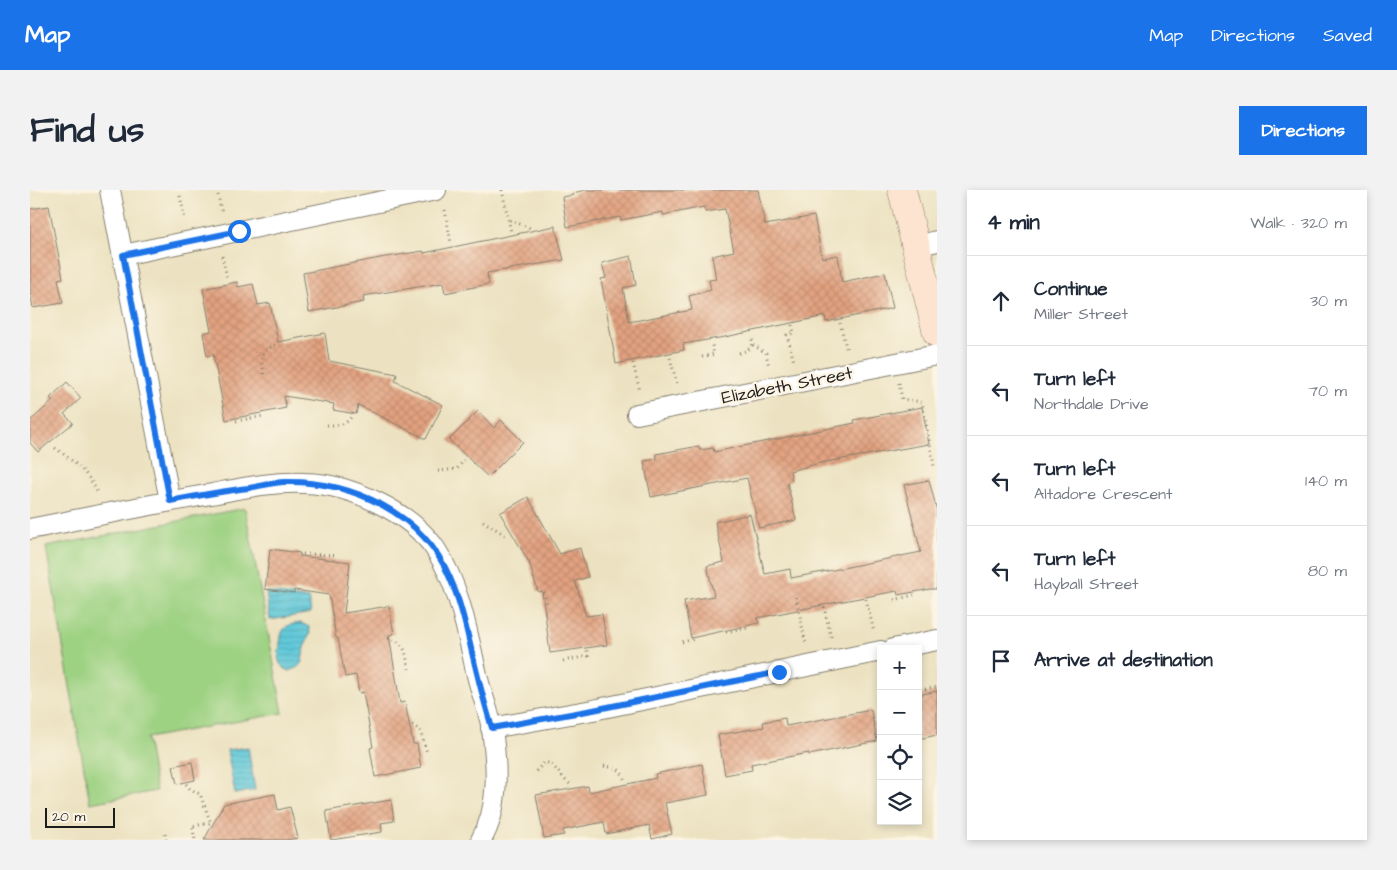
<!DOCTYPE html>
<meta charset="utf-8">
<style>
body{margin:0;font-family:"Architects Daughter",sans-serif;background:#f2f2f3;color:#1f2937}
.controls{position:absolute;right:15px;bottom:15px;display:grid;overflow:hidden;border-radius:0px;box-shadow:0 2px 8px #0003}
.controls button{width:45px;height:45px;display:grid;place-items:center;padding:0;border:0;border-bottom:1px solid #e0e1e3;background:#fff;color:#1f2937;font:25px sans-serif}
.scale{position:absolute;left:15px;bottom:12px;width:70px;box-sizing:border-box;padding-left:5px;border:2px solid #1c1c1c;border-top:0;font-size:14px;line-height:18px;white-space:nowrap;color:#1c1c1c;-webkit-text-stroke:4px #fcf5e5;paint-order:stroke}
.stop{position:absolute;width:15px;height:15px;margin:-11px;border:4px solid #1a73e8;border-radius:50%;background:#fff}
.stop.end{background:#1a73e8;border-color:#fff;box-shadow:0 1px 5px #0008}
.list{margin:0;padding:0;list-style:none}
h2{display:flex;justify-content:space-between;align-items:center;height:65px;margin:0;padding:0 20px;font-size:21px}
h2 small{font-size:16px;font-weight:400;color:#747a83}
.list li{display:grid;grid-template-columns:32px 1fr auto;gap:15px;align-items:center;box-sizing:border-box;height:90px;padding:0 20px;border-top:1px solid #e0e1e3}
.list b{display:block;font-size:19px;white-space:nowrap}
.list p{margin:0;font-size:16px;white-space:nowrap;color:#747a83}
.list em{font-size:16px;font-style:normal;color:#747a83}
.icon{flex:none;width:28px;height:28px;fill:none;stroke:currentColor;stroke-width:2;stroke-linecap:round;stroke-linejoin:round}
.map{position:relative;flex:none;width:907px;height:650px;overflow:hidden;border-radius:0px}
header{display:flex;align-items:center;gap:30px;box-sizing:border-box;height:70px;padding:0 25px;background:#1a73e8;color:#fff}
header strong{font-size:24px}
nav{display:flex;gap:28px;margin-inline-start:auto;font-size:18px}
.intro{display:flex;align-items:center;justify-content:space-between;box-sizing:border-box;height:120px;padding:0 30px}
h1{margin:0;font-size:35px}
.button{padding:12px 22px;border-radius:0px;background:#1a73e8;color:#fff;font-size:18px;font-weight:700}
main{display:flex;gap:30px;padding:0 30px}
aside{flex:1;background:#fff;border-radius:0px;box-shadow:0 2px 8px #0003}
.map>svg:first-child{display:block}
.park{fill:#9ed283;stroke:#5d7750}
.water{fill:url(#water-rules);stroke:#3d727a}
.building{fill:url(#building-cross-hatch)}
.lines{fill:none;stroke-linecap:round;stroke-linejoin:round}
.minor-casing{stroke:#847f6e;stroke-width:22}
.secondary-casing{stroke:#847f6e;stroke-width:29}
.path{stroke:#847f6e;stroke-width:3;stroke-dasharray:1 4;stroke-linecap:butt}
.minor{stroke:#fff;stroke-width:20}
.secondary{stroke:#fde4d0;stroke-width:28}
.route{stroke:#1a73e8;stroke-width:6}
.labels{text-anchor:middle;stroke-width:5;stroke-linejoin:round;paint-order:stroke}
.street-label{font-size:18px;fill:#1c1c1c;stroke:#fcf5e5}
</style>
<header>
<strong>Map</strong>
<nav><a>Map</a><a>Directions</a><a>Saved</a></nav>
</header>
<div class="intro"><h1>Find us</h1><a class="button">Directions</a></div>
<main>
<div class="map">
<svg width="907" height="650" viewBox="0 0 907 650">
<defs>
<pattern id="water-rules" width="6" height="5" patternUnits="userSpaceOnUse" patternTransform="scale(1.25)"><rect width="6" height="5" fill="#5ec8d9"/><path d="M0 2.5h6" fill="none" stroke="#51abba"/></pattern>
<pattern id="building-cross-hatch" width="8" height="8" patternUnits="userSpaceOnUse" patternTransform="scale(1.25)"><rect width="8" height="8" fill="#e2a280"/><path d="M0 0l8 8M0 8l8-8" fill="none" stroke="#c18b6e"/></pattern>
</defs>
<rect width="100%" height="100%" fill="#fcf5e5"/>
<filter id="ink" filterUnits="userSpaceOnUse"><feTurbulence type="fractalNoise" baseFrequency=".02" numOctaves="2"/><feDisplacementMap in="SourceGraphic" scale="10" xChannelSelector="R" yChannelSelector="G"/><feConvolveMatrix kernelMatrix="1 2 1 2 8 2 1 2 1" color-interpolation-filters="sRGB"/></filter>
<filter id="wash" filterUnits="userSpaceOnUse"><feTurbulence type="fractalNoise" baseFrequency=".0096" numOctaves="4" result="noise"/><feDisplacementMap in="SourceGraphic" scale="20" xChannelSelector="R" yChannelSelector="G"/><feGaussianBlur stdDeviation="1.12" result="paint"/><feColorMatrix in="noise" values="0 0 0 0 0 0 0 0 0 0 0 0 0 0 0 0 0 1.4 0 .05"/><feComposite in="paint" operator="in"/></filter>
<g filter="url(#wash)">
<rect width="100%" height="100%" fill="#ece2c1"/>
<polygon class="park" points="215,318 253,523 117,548 126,601 60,613 16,357"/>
<g class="water">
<polygon points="236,402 279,409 281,423 240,430"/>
<path d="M271,433L279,437L280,443L274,458L272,472L267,478L259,481C244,473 249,466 250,453C251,447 251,442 255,438C259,434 265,434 271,433Z"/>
<polygon points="218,557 225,600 205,604 197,560"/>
</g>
<g id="blocks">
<g class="building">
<polygon points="555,0 728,0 735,35 784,26 792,68 808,65 812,92 855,83 863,118 796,132 795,126 695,147 653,154 654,160 586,174 571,89 576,88 572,73 601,66 606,95 593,98 599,132 662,120 659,106 681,100 679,90 686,89 682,66 704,61 695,19 675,22 674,17 633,25 633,22 591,30 590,27 537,37 532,7 544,5 543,3"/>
<polygon points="19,16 33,88 28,89 33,113 3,118 0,102 0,19"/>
<polygon points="525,36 534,70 457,83 459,94 415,103 413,93 333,106 334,112 279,122 273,83 350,68 393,61 394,63"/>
<polygon points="207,92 208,97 223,94 228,115 240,113 248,152 295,143 299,171 367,184 365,191 413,215 396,249 328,215 326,224 303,220 304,214 254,206 256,218 196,230 183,164 177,166 173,143 181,141 173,99"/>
<polygon points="37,192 51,208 34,224 43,233 8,262 0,253 0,231 23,211 20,208"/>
<polygon points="892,217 899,254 790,273 760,281 762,290 757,292 766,330 729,338 717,288 621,307 614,271 627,269 626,264 669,256 670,260 683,258 684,262 825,233 824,230"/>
<polygon points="448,221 464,238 471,230 493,252 458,287 419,250"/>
<polygon points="899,290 907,321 907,399 900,399 868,405 867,401 808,412 727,428 729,433 661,448 654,411 684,406 677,376 694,372 685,332 720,324 735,384 760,379 761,388 803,380 891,362 874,295"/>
<polygon points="498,307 530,364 550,358 558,387 545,391 556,426 572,424 577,455 520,463 512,401 508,402 499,372 470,323"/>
<polygon points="240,359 270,363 270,366 320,372 314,423 359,416 364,444 359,445 370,513 375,512 383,554 387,554 391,578 345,587 340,558 343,557 333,502 329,503 326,485 315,487 308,448 306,448 299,405 264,400 264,403 235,399"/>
<polygon points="907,501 907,545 888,549 888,505"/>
<polygon points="841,520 847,551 779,565 779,563 721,574 722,580 695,585 688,545 734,537 733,532 755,528 756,536"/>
<polygon points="162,572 165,590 147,594 143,576"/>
<polygon points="672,574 678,605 635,613 642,644 622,649 619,635 576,644 574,632 533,640 534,645 514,648 506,605 558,596 559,602 626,588 625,584"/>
<polygon points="245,604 248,620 260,617 268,648 256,650 174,650 194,614"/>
<polygon points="361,610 364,631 351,633 352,642 301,650 296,621"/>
</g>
</g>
</g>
<g filter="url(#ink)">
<use href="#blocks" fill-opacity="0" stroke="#847f6e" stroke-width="1"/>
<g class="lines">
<g class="minor-casing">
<g id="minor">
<polyline points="80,0 140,311"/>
<polyline points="886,56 907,51"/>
<polyline points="93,65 406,0"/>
<polyline points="607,224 907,165"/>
<path d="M0,339C61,327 121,314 182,304C213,298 244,291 275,293C320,294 381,322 406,360C430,397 437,442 447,485C451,503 459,521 462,539C467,576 470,618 451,650"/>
<polyline points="863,459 907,450"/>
<polyline points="461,538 563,520 851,461"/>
</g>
</g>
<g class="secondary-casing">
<polyline id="secondary" points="872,0 907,143"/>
</g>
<g class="path">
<polyline points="187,0 192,24"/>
<polyline points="472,0 481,42"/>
<polyline points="150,6 155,30"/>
<polyline points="415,20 421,53"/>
<polyline points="480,30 500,38"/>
<polyline points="192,66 197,87"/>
<polyline points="810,133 817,161"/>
<polyline points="762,135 764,143 757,145 764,172"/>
<polyline points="723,155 736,163 739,177"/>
<path d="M709,163C719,160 723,158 722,148"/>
<polyline points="672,167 684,164 682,155"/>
<polyline points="640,168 647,194"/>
<polyline points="603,173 610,202"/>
<path d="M234,184C230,165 230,162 248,154"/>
<polyline points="869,193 872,209 892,212 904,276"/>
<polyline points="206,231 234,226"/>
<path d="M297,235C307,235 317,236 322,225"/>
<path d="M25,258C43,271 60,283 68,305"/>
<polyline points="408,281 427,279 434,270"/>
<polyline points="453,331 475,345"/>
<polyline points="273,364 305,365"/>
<polyline points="514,402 517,413"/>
<polyline points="766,407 776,455"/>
<polyline points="836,409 844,442"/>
<polyline points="864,410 884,405"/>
<polyline points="794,417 802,451"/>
<polyline points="696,442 717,438"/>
<path d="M358,448C377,453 375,463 379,479"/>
<polyline points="652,452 665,449"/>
<polyline points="533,471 558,466 557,460"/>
<polyline points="890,500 907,497"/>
<polyline points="382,535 390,540 397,563"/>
<path d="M574,576C588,578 590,578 595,591"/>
<path d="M506,581L515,572C526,575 531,588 540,594"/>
<polyline points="156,594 160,599 170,604 181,633 162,636 165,650"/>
<polyline points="135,644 136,650"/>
</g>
<use href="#minor" class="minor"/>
<use href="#secondary" class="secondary"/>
</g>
</g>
<g class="lines" filter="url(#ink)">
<path class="route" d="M209,41L93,65L140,311C166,306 192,301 219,298C230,296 241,293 253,292C321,290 393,323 420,388C434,420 439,453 448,487C452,504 457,521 462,538L563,520L749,482"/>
</g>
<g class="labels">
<g class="street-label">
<text transform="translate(757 195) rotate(-11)" y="6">Elizabeth Street</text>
</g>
</g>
</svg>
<div class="controls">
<button>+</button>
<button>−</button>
<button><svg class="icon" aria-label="locate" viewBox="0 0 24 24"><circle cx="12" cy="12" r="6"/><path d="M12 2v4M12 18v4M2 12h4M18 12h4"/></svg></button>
<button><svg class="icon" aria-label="layers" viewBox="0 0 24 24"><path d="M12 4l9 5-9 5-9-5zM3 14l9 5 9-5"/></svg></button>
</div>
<div class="scale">20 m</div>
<div class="stop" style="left:209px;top:41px"></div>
<div class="stop end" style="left:749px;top:482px"></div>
</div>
<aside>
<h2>4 min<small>Walk · 320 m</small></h2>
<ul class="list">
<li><svg class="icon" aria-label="ahead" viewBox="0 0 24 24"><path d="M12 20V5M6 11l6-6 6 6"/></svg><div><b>Continue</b><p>Miller Street</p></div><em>30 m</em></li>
<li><svg class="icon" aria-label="left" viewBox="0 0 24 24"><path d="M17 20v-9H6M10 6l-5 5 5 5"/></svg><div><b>Turn left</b><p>Northdale Drive</p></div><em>70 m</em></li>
<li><svg class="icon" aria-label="left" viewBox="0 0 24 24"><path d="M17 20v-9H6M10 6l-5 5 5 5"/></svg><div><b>Turn left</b><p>Altadore Crescent</p></div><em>140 m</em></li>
<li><svg class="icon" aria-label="left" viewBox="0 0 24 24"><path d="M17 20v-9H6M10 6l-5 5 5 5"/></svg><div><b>Turn left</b><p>Hayball Street</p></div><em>80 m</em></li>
<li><svg class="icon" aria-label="arrive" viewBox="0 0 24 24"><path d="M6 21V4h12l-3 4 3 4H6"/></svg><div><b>Arrive at destination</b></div></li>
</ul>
</aside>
</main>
